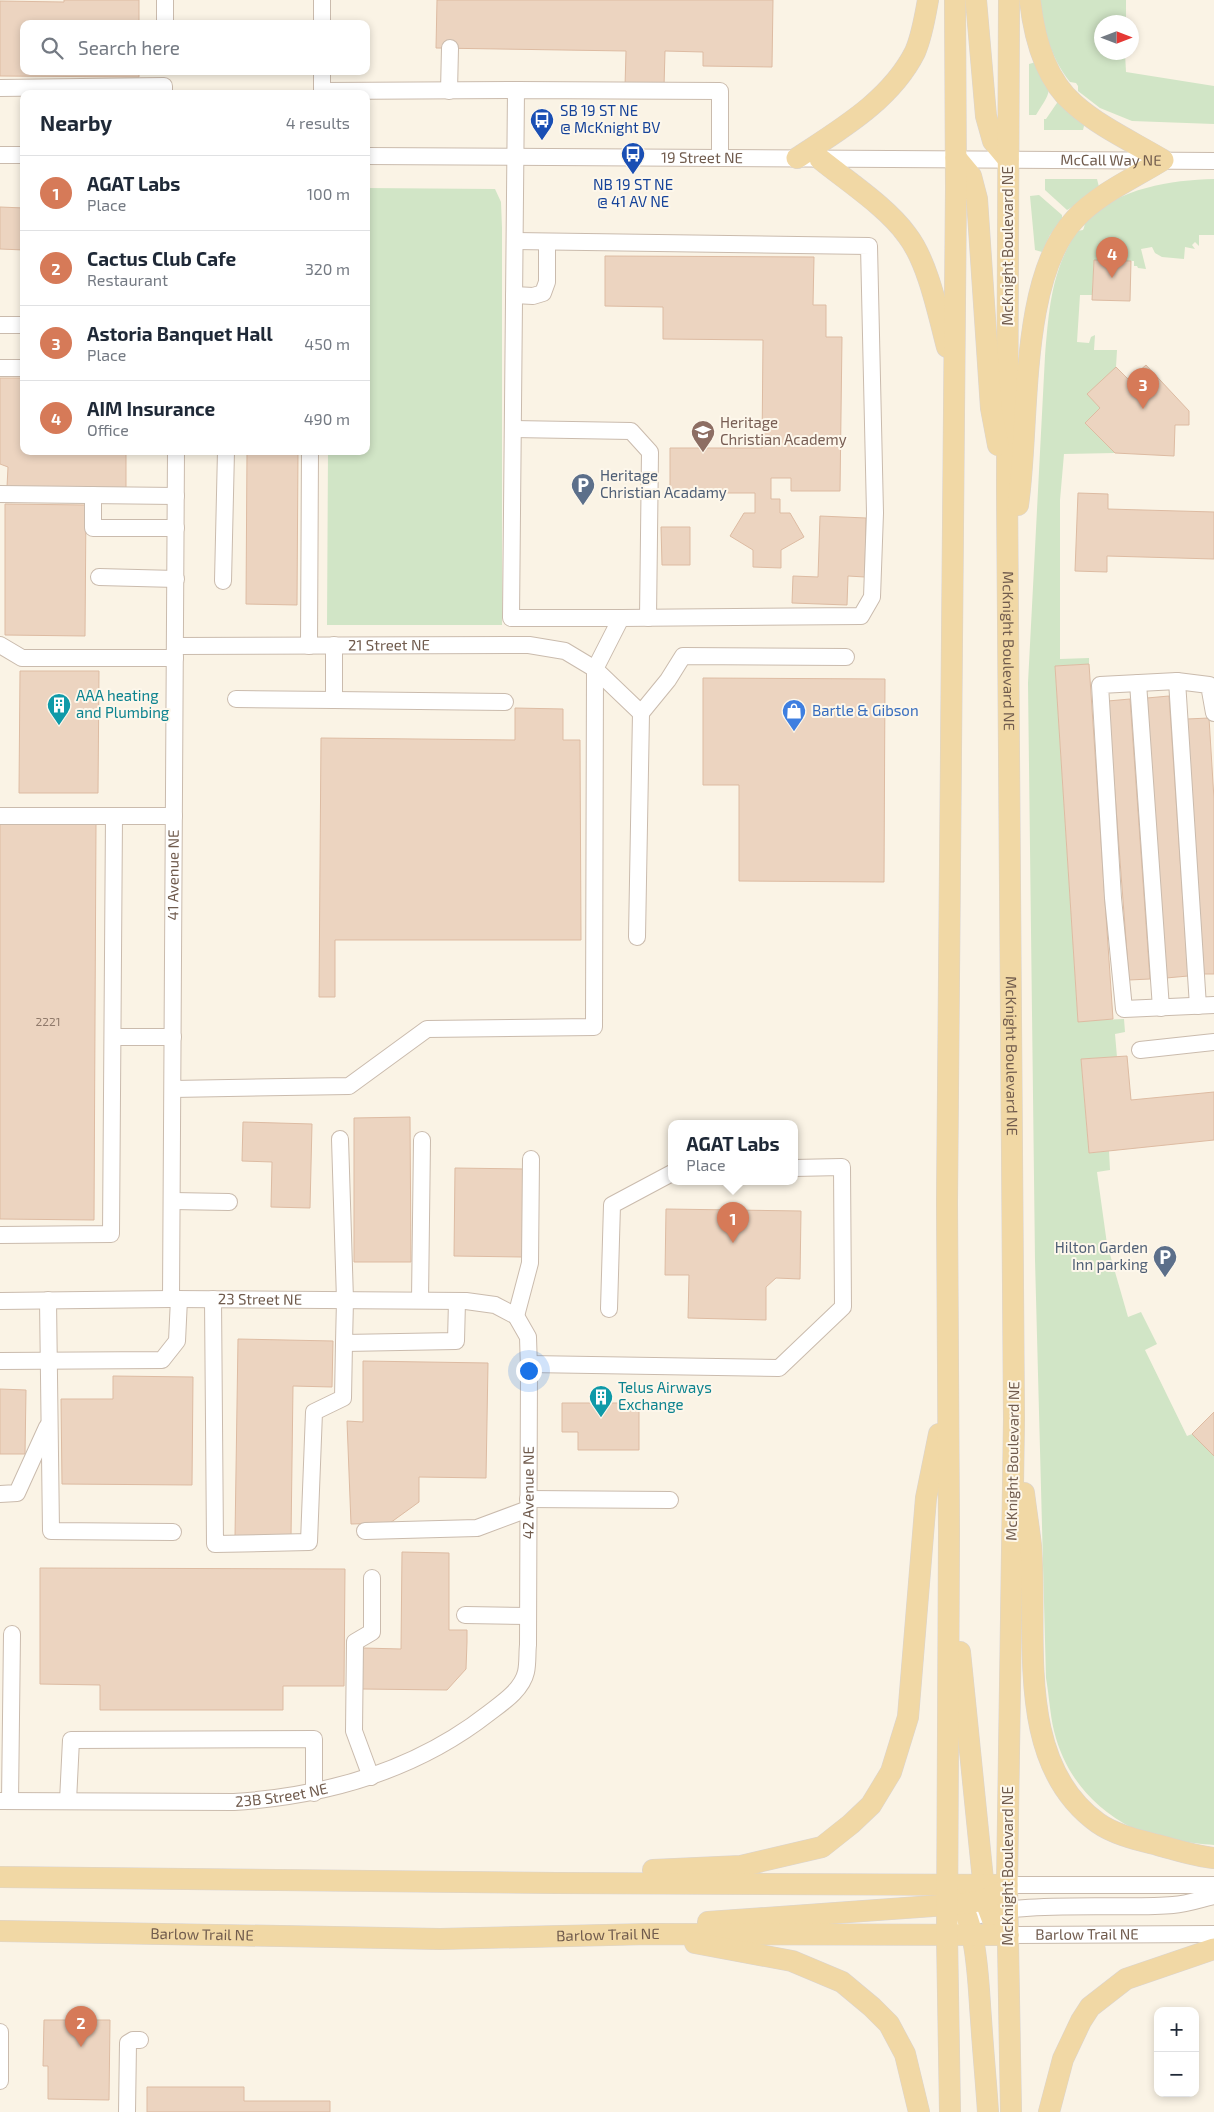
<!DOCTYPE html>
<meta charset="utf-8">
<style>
body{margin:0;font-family:"Exo 2",sans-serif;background:#f2f2f3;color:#1f2937}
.controls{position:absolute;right:15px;bottom:15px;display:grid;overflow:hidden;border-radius:10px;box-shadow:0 2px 8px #0003}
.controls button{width:45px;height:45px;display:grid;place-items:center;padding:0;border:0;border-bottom:1px solid #e0e1e3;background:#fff;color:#1f2937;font:25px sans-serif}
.compass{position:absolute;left:1094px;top:15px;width:45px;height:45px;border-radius:50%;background:#fff;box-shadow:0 2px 8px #0003;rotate:90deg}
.you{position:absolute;left:528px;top:1370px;width:18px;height:18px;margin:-12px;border:4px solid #fff;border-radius:50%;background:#1a73e8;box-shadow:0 0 0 8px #1a73e833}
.badge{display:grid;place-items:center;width:32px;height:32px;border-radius:50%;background:#d67a58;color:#fff;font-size:16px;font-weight:700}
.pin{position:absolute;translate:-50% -41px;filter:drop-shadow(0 1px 2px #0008)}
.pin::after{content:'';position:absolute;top:26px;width:18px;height:15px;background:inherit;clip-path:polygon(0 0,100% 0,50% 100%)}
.popup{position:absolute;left:668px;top:1120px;width:130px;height:65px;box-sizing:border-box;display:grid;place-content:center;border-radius:10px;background:#fff;filter:drop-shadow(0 1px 4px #0005);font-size:16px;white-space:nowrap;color:#747a83}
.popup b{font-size:19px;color:#1f2937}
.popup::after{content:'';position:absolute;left:50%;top:100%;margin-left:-10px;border:10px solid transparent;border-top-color:#fff}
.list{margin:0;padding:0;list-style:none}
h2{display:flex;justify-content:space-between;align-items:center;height:65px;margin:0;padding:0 20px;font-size:21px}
h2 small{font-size:16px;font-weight:400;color:#747a83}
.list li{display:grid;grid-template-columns:32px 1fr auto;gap:15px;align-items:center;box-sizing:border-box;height:75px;padding:0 20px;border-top:1px solid #e0e1e3}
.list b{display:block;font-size:19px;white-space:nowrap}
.list p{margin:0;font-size:16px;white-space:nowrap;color:#747a83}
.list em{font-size:16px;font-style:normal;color:#747a83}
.icon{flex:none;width:28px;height:28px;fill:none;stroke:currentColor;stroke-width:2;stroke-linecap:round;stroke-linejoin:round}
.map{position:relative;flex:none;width:1214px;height:2112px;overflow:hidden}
.search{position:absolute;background:#fff;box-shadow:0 2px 8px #0003;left:20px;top:20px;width:350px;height:55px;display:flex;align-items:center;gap:12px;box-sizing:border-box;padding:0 18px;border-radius:10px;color:#747a83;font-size:19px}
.panel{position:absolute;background:#fff;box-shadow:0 2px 8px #0003;left:20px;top:90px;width:350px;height:365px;border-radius:10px}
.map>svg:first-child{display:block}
.green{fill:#d1e5c6}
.building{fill:#ecd4c0;stroke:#ddbba2}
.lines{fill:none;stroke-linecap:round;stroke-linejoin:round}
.minor-casing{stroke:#cabbad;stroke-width:18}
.major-casing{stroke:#dad4d1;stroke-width:22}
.minor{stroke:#fff;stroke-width:16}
.major{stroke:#f1d8a5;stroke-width:21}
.labels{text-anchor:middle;stroke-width:4;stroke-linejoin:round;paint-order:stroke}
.number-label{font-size:12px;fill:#8f796a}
.transit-label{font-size:15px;fill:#164399;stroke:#fdf7eb;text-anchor:start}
.street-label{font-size:15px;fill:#705b4d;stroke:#fdf7eb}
.education-label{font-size:15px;fill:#785e54;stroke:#fdf7eb;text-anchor:start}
.service-label{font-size:15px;fill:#4e5e75;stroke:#fdf7eb;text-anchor:start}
.culture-label{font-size:15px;fill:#0d838f;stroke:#fdf7eb;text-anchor:start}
.shop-label{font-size:15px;fill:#366cbe;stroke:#fdf7eb;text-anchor:start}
</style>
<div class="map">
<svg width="1214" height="2112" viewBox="0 0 1214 2112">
<rect width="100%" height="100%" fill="#faf3e5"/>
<g class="green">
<path d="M1039,0H1126V22H1102V52L1125,53L1126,72L1214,86V124L1132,121L1100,108L1078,91V86L1076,83L1070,82C1050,57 1045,31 1039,0Z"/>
<path d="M1036,62C1052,91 1054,87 1036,115H1029V64Z"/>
<polygon points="1059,100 1085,122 1083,130 1044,130 1044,119 1046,119"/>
<path d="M1045,179H1097L1099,187C1091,192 1072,208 1067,210L1045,190Z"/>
<path d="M1214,179V235H1199V246L1195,242L1192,245L1195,249L1185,247L1184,259L1162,257L1155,253L1152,247L1141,249L1146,269L1138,268L1137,266H1134V261L1094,260L1092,295H1080L1077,342L1089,343L1091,337L1095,335L1094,350H1117L1116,367L1088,394L1100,408L1086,423L1115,453L1064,454L1060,500V659L1089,658V664L1055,666L1078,1021L1124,1019L1125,1032L1115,1034L1117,1057L1081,1059L1089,1153L1109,1151L1110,1170L1097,1172L1107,1244L1128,1317L1141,1312L1157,1344L1145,1350L1187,1436L1192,1434L1214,1456V1845C1191,1843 1153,1839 1132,1828C1092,1807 1065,1775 1054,1731C1050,1714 1049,1695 1046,1678L1035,1260L1028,683L1045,356C1049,309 1051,272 1077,231L1083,230C1085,227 1084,223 1087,220C1119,188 1171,180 1214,179Z"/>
<polygon points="366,188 495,189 501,202 502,228 502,625 327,625 328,451 366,451"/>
<polygon points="1039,195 1062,215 1062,218 1050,235 1042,252 1035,250 1030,196"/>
</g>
<g class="building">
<polygon points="64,0 139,0 139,24 24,24 24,71 139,71 139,77 0,76 0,1 64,2"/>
<polygon points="437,0 773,0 772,67 703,66 703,52 665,51 664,87 625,87 626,51 436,48"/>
<polygon points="0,207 24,208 24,250 0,249"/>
<polygon points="605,256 814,257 813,305 826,305 826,337 842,337 840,491 791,491 791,478 771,478 771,499 780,499 780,513 790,513 804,537 781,550 781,568 753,567 753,550 730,536 744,513 755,513 755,493 670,493 670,448 762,448 763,340 663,339 663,307 605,306"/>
<polygon points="1094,260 1131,261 1130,301 1092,300"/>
<polygon points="1146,365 1189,411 1189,425 1175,425 1174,456 1115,453 1085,423 1100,408 1087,394 1116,367 1129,380"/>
<polygon points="0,378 24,378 24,451 126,451 126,489 7,487 8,467 0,464"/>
<polygon points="247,451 298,451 297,605 246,604"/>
<polygon points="1078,493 1108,494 1108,509 1214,512 1214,559 1107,556 1107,572 1075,571"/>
<polygon points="5,504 86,505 85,636 5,635"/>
<polygon points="820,516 866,518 865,577 848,576 847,605 792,603 793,576 818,577"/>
<polygon points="661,527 690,527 690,565 662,565"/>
<polygon points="1089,664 1113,1019 1078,1022 1055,666"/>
<polygon points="20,671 99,671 98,793 19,793"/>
<polygon points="703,678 885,679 884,882 739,881 739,785 703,785"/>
<polygon points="1169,696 1188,976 1166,978 1147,698"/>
<polygon points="1130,699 1150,979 1129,980 1108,701"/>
<polygon points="515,708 563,709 563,740 580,740 581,940 335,940 335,997 319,997 321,738 515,740"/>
<polygon points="1209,718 1214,799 1214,974 1204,974 1187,719"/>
<polygon points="0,824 96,824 94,1220 0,1219"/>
<polygon points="1127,1056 1131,1100 1214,1092 1214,1140 1089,1153 1081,1059"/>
<polygon points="410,1117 411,1262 354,1262 354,1118"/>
<polygon points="243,1122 312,1124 310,1208 271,1207 272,1162 242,1161"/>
<polygon points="455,1168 524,1169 522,1257 454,1256"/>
<polygon points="666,1209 801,1211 800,1279 776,1278 766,1287 766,1320 688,1318 689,1275 665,1275"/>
<polygon points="238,1339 333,1341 332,1387 293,1386 291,1538 235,1537"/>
<polygon points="363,1361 488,1363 486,1478 419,1477 419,1502 390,1523 351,1524 347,1421 363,1422"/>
<polygon points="113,1376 193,1377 192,1485 62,1484 61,1399 113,1399"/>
<polygon points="0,1389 26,1390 25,1454 0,1454"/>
<polygon points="562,1403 639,1403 639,1450 578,1450 578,1432 562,1432"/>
<polygon points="1214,1412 1214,1456 1192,1434"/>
<polygon points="402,1552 449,1553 449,1630 467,1630 467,1642 466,1669 447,1690 362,1689 363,1648 401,1649"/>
<polygon points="40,1568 345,1569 344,1686 283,1686 283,1710 100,1710 100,1685 40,1684"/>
<polygon points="44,2020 110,2020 109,2100 48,2099 48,2066 43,2066"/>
<polygon points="147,2087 244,2087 244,2101 330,2101 330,2112 147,2112"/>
</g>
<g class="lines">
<g class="minor-casing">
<g id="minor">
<polyline points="322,0 322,24"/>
<polyline points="165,24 165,0"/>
<polyline points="322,71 322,91"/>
<polyline points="0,88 164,86 164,94"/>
<polyline points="449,91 450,48"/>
<polyline points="322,94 322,91 516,90"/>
<polyline points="0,155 24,155"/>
<path id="s1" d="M366,156L1214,161"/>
<polyline points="514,295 533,296 543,293 547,282 547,242"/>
<polyline points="0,325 24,325"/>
<polyline points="0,368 24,368"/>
<polyline points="513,429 631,431 650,452 648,618"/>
<polyline points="0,494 176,496"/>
<polyline points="93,495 93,528 176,528"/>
<polyline points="99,577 176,579"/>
<polyline points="223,581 226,451"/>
<polyline points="621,618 511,618 516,90 720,91 720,157"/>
<polyline points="0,645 22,658 175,658"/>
<path id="s2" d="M175,646L529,645L565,651L595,669L641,713L668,680L683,656L846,657"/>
<polyline points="309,646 310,451"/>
<polyline points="1177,681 1198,1006"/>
<polyline points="1138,683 1161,1008"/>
<polyline points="236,699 334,700 334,645"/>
<polyline points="334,700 505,702"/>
<polyline points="1214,713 1209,685 1177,681 1100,685 1113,898 1124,1009 1214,1005"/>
<polyline points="0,816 174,816"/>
<polyline points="637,937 641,713"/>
<polyline points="113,1037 173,1037"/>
<polyline points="1140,1050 1214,1042"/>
<polyline points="173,1089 349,1086 427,1029 594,1027 595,669 621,618 861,616 872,597 875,513 869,246 515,241"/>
<polyline points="340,1139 345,1300 344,1343 456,1341 457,1301"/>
<polyline points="173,1201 229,1202"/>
<polyline points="0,1235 111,1234 114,816"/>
<path id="s3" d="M171,1299L176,451"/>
<polyline points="213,1299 215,1544 309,1542 314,1412 343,1398 344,1343"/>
<polyline points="48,1300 51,1531 173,1532"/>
<polyline points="420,1300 422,1140"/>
<path id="s4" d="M0,1301L171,1299L466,1301L495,1305L516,1316"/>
<polyline points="609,1309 612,1205 672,1173"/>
<polyline points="516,1316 530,1263 531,1159"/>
<polyline points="0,1361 162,1360 177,1341 179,1299"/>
<polyline points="529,1364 779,1368 843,1307 842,1167 794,1168"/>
<polyline points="0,1494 17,1493 47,1427"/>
<polyline points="528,1499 670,1500"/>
<polyline points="365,1531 477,1528 528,1509"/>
<polyline points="465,1615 528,1616"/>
<polyline points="371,1777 354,1731 355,1642 372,1632 372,1578"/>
<path id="s5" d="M0,1801L234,1802C325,1796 415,1771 489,1713C502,1703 522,1690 526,1672C528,1663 527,1653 528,1645L529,1369L528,1337L516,1316"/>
<polyline points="10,1801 12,1634"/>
<polyline points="68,1801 71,1740 314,1739 314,1793"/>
<polyline points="1007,1885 1214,1885"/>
<path d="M958,1925C995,1897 1123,1910 1173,1905C1187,1904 1201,1899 1214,1896"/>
<path id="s6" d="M1008,1935L1214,1934"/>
<polyline points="0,2032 0,2081"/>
<polyline points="127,2112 128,2043 133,2040 140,2040"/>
</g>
</g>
<g class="major-casing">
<g id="major">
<polyline points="976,0 986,116 993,141 1008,159"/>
<path id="s7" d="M1009,0L1007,488L1014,1419L1007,1885L1011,2112"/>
<path d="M797,158C841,129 891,100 915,52C922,36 925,17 928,0"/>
<polyline points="956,158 971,176 977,199 991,408 998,445"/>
<path d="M820,159C847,181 887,207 907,235C928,262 938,313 947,347"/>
<path d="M1018,505C1030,425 1018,279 1075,219C1098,194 1134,178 1163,160C1133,142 1100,127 1074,104C1045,79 1034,36 1030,0"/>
<path d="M1024,1493C1026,1510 1029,1528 1031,1546C1038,1636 1013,1762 1098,1823C1115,1835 1139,1840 1158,1845C1177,1850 1195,1856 1214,1858"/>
<polyline points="960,1652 985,1900 993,1921 1008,1935"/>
<polyline points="653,1870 741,1866 822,1847 851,1824 871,1805 891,1772 908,1717 926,1498 939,1434"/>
<polyline points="0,1877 557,1883 1007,1885"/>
<path d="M953,1892C978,1920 978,1983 981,2019C983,2050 986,2081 988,2112"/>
<polyline points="708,1922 961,1904 985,1900 997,1893"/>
<path id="s8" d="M0,1931L440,1939L649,1934L1008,1935"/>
<polyline points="695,1943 792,1961 842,1982 872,2007 889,2024 905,2054 919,2112"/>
<polyline points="950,2112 947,1935 949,1532 947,1202 956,188 955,0"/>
<polyline points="1049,2112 1063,2059 1081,2021 1090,2007 1126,1979 1214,1949"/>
</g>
</g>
<use href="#minor" class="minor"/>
<use href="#major" class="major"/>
</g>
<defs>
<g id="bus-pin" transform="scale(1.25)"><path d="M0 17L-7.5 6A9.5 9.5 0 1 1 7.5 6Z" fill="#1a4fb4" stroke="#fdf7eb"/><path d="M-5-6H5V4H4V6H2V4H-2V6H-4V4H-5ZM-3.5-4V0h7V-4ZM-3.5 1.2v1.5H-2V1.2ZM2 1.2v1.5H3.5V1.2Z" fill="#fff"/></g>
<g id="school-pin" transform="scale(1.25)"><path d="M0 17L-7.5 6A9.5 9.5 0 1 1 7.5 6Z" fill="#8d6e63" stroke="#fdf7eb"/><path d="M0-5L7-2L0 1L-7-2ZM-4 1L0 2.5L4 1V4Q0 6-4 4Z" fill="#fff"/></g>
<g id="parking-pin" transform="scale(1.25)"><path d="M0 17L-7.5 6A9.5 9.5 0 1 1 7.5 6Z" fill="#5c6f8a" stroke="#fdf7eb"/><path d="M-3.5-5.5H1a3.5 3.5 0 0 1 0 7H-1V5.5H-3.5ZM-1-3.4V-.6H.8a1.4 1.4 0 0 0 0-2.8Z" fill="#fff"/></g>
<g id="building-pin" transform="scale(1.25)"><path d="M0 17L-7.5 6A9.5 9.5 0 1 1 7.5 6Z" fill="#0f9aa8" stroke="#fdf7eb"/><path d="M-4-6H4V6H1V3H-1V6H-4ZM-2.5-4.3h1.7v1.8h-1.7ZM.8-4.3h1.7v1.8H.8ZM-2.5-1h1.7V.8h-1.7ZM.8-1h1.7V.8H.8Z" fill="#fff"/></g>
<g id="shop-pin" transform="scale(1.25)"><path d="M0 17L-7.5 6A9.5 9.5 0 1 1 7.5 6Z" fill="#3f7fe0" stroke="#fdf7eb"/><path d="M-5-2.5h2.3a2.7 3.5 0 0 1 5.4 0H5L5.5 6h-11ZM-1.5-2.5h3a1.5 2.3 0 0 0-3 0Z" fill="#fff"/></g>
</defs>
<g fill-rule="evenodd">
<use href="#bus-pin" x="542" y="120"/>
<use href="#bus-pin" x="633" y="154"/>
<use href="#school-pin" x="703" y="432"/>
<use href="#parking-pin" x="583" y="485"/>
<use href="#building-pin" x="59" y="705"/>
<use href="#shop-pin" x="794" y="711"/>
<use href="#parking-pin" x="1165" y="1257"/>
<use href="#building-pin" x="601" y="1397"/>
</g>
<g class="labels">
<g class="number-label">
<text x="48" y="1026">2221</text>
</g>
<g class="transit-label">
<text x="560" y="116">SB 19 ST NE<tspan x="560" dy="17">@ McKnight BV</tspan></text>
<text x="633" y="190" text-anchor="middle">NB 19 ST NE<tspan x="633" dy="17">@ 41 AV NE</tspan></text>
</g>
<g class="street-label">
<text dy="5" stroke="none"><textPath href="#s1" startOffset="336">19 Street NE</textPath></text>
<text dy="5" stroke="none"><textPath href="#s1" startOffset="745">McCall Way NE</textPath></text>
<text transform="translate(1008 246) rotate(-90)" y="5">McKnight Boulevard NE</text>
<text dy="5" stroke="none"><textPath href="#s2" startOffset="214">21 Street NE</textPath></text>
<text dy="5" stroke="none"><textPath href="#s7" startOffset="651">McKnight Boulevard NE</textPath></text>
<text dy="5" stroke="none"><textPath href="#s3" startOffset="424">41 Avenue NE</textPath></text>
<text dy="5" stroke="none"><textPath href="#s7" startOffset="1056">McKnight Boulevard NE</textPath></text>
<text dy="5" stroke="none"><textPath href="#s4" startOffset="260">23 Street NE</textPath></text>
<text transform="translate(1013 1461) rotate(-89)" y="5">McKnight Boulevard NE</text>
<text dy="5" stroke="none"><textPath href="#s5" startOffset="744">42 Avenue NE</textPath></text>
<text dy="5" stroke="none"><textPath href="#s5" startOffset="282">23B Street NE</textPath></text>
<text transform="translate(1008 1866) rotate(-90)" y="5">McKnight Boulevard NE</text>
<text dy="5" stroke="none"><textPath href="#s8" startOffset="202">Barlow Trail NE</textPath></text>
<text dy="5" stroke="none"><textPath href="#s8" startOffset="608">Barlow Trail NE</textPath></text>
<text dy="5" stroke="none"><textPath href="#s6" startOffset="79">Barlow Trail NE</textPath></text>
</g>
<g class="education-label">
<text x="720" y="428">Heritage<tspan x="720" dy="17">Christian Academy</tspan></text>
</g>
<g class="service-label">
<text x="600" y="481">Heritage<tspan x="600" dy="17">Christian Acadamy</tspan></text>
<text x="1148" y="1253" text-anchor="end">Hilton Garden<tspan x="1148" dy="17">Inn parking</tspan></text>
</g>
<g class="culture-label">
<text x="76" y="701">AAA heating<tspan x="76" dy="17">and Plumbing</tspan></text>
<text x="618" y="1393">Telus Airways<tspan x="618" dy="17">Exchange</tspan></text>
</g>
<g class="shop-label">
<text x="812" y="716">Bartle &amp; Gibson</text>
</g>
</g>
</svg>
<div class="controls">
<button>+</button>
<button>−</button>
</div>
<svg class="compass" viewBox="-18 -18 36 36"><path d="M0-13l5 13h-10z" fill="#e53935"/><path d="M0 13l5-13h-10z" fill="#747a83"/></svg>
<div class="you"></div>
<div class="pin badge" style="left:733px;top:1243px">1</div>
<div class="popup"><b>AGAT Labs</b>Place</div>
<div class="pin badge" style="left:81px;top:2047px">2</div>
<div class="pin badge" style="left:1143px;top:409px">3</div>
<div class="pin badge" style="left:1112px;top:278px">4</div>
<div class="search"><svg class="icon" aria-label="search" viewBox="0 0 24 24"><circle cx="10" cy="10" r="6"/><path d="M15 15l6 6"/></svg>Search here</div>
<section class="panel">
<h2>Nearby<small>4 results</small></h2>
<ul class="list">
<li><span class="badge">1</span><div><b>AGAT Labs</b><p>Place</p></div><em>100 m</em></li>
<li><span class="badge">2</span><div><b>Cactus Club Cafe</b><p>Restaurant</p></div><em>320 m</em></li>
<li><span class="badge">3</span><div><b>Astoria Banquet Hall</b><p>Place</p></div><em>450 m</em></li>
<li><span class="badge">4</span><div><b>AIM Insurance</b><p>Office</p></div><em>490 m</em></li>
</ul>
</section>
</div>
